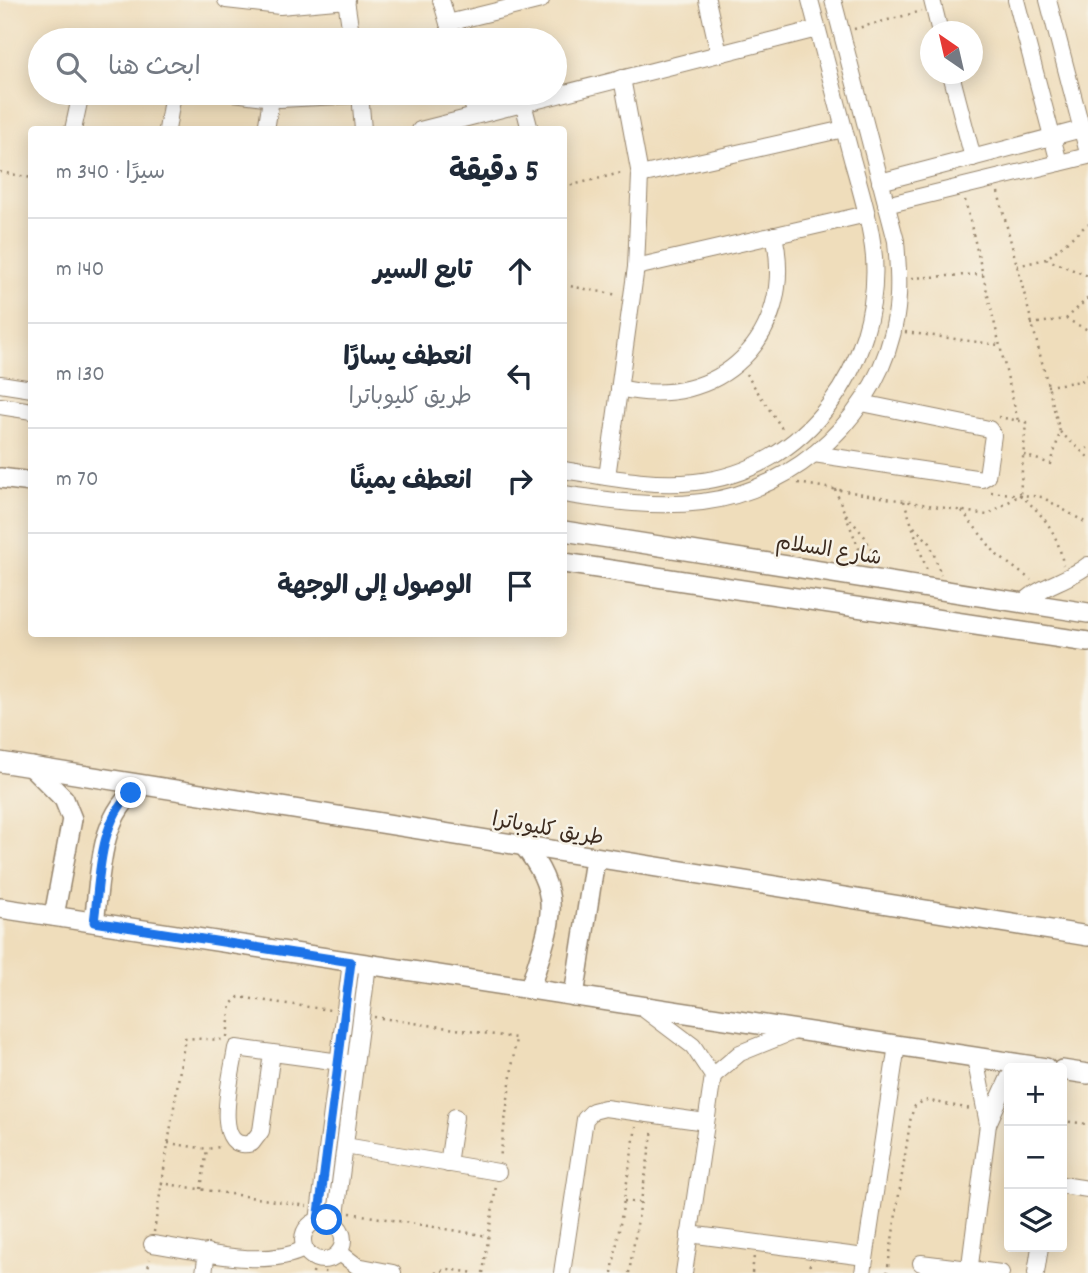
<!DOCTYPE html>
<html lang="ar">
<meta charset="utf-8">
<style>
body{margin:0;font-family:Dekko,"Playpen Sans Arabic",sans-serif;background:#f6f6f7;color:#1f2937;direction:rtl}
.controls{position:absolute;right:21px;bottom:21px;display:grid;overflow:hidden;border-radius:7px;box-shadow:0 4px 18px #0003}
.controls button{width:63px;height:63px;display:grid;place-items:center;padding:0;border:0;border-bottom:2px solid #e0e1e3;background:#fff;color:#1f2937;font:35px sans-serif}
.compass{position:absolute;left:920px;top:21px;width:63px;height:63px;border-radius:50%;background:#fff;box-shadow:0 4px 18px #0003;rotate:326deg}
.stop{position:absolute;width:21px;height:21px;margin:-16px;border:5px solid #1a73e8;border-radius:50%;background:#fff}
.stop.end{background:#1a73e8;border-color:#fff;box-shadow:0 2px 7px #0008}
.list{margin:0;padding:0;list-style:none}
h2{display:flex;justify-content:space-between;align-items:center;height:91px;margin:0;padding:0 28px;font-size:30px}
h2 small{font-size:23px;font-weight:400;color:#747a83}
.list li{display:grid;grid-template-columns:46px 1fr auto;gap:21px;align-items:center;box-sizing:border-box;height:105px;padding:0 28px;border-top:2px solid #e0e1e3}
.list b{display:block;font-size:26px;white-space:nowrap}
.list p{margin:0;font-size:23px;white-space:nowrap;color:#747a83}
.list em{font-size:23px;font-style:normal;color:#747a83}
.icon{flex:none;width:38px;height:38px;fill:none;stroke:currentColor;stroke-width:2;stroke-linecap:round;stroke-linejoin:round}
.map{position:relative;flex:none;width:1088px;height:1273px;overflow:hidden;direction:ltr}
.search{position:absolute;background:#fff;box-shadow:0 4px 18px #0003;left:28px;top:28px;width:539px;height:77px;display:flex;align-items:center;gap:18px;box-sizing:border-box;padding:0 24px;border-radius:38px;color:#747a83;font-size:26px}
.panel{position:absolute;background:#fff;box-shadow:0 4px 18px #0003;left:28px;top:126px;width:539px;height:511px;border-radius:7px;direction:rtl}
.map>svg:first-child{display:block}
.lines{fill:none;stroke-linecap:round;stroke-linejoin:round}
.minor-casing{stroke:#95846c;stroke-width:18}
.major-casing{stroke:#95846c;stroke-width:22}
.path{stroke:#95846c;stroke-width:2.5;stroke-dasharray:2 5;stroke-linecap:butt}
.minor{stroke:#fff;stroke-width:16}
.major{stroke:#fff;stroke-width:19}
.route{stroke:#1a73e8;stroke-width:9}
.labels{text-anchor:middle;stroke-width:5;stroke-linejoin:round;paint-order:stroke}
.street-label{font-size:21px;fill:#3b2a1e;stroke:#f7f3e8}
</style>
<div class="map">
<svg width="1088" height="1273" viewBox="0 0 1088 1273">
<rect width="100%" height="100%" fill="#f7f3e8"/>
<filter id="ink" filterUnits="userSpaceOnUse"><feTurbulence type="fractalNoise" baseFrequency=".0143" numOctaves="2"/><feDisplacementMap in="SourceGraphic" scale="14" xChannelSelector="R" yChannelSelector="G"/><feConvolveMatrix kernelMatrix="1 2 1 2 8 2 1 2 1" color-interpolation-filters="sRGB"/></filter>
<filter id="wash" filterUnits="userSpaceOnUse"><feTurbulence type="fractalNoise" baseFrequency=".00686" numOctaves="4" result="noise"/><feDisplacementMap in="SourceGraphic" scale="28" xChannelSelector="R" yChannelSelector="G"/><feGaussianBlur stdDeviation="1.57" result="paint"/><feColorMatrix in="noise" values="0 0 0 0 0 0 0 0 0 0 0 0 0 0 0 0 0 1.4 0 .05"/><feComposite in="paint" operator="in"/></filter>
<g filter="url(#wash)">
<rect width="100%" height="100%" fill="#efddbb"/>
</g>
<g filter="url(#ink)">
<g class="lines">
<g class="minor-casing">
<g id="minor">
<polyline points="226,0 280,6 347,0"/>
<polyline points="346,0 352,40"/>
<polyline points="441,0 453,40"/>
<polyline points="707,0 719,54"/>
<polyline points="932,0 940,32"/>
<polyline points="1016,0 1059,163"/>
<polyline points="1048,0 1088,153"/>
<polyline points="448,23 541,0"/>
<polyline points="951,74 973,158"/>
<polyline points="234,93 280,99 360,95"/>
<polyline points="360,93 363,130"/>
<polyline points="469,93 476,115"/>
<polyline points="523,103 530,130"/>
<polyline points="73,130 81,93"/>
<polyline points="167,130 173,93"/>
<polyline points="266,130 271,99"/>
<polyline points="420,130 817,29"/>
<polyline points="640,175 844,129"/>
<polyline points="880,182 1082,129"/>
<polyline points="886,205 1088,156"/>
<polyline points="636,267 867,214"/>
<polyline points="0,384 32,389"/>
<path d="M619,388C719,412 797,336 774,235"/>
<polyline points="0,406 32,411"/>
<polyline points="814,454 982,479 987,476 993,435 989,429 862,403"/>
<path d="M564,470C607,477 651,487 695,482C806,471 881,364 874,257C871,224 861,191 852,159C838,106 824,53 810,0"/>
<polyline points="607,477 636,267 640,175 622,78"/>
<path d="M564,494C610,501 655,508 702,502C798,490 881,412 896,316C900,291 898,266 896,241L833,0"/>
<path d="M1023,604C1034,588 1070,580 1088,565"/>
<polyline points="640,1006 693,1046 713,1076 684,1273"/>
<path d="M272,1053L261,1131L252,1143C209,1155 233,1070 236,1048L355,1064"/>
<polyline points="975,1058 988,1124"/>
<polyline points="713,1076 740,1053 797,1030"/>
<polyline points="345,1146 498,1172"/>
<polyline points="448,1164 455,1117"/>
<polyline points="1062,1185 1088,1189"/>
<circle cx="323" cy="1240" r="20"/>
<polyline points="318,1221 351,962"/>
<polyline points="335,1223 368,964"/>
<polyline points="689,1234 865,1257"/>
<path d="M152,1244C197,1250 263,1270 304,1249"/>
<polyline points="340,1253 357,1266 393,1273"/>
<polyline points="921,1263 1001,1273"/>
<polyline points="204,1273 207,1252"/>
<polyline points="562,1273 585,1119 593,1111 605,1108 706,1122"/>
<polyline points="863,1273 897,1045"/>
<polyline points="969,1273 988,1124 1009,1077"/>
<polyline points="1036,1273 1040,1247"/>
</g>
</g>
<g class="major-casing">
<g id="major">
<polyline points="0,478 32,482"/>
<polyline points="564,531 1088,613"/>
<polyline points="564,563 1088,642"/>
<polyline points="0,762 1088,936"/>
<polyline points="32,767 64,799 72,819 54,916"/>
<path d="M524,846C568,900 547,928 530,989"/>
<polyline points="0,908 1046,1068"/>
<path d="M94,922C101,875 98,816 140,787"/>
<polyline points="574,996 595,859"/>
<polyline points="1062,1070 1088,1074"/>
</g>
</g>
<g class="path">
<polyline points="854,29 922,11"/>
<polyline points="58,40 60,36 92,40"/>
<polyline points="0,172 32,178"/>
<polyline points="564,187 625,172"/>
<polyline points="998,192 1060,432 1051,464 1024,455"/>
<polyline points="965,200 1018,421"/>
<polyline points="1046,259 1088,276"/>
<polyline points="1017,266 1046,259 1088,224"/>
<polyline points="912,278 983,274"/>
<polyline points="564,285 618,295"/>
<polyline points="1066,319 1088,298"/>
<polyline points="1031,324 1066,319 1088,330"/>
<polyline points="905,332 999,345"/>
<polyline points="746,374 783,430"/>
<polyline points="1081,381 1088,375"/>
<polyline points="1047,386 1081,381 1088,385"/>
<polyline points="998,417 1026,422 1020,495"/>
<polyline points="1060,432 1088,457"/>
<polyline points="1081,452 1088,448"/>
<polyline points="798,483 987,515 1020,495"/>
<polyline points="835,489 864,561"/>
<polyline points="991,492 1042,497 1088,524"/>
<path d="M1020,495C1043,514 1059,534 1063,565"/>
<polyline points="904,501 927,571"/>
<polyline points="962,511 997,555 1031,580"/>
<polyline points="846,514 865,537 878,564"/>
<polyline points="914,527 930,543 941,575"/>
<polyline points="374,1017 516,1038 500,1159"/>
<polyline points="227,1037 231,1004 239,997 330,1010"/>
<polyline points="1062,1121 1088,1124"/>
<polyline points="168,1143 207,1149 220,1147"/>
<polyline points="161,1183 307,1206"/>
<polyline points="201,1189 207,1149"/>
<polyline points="624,1201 640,1203"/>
<polyline points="350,1213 488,1236"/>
<polyline points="154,1232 185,1038 223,1040"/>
<polyline points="147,1273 150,1259"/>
<polyline points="313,1273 315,1260"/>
<polyline points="325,1273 327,1261"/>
<polyline points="435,1273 448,1269 474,1273"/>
<polyline points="483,1273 496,1186"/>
<polyline points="612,1273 636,1127"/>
<polyline points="629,1273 653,1129"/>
<polyline points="752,1273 754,1256"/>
<polyline points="809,1273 810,1262"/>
<polyline points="887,1273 911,1116 915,1106 925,1100 971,1109"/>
</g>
<use href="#minor" class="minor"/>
<use href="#major" class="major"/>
</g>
</g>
<g class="lines" filter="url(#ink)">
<path class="route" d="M131,793C98,824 100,880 94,922L351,962L318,1221L327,1220"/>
</g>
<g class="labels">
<g class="street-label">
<text transform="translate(829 549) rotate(9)" y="7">شارع السلام</text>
<text transform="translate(548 828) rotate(10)" y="7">طريق كليوباترا</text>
</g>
</g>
</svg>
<div class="controls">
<button>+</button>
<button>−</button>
<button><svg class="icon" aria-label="layers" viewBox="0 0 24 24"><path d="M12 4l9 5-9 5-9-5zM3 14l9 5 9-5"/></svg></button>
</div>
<svg class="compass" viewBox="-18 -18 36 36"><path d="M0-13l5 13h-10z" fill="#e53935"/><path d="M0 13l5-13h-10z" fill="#747a83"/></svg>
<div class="stop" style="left:327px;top:1220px"></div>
<div class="stop end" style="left:131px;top:793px"></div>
<div class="search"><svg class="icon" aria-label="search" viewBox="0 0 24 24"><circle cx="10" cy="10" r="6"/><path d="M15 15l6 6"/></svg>ابحث هنا</div>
<section class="panel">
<h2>5 دقيقة<small>سيرًا · 340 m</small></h2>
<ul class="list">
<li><svg class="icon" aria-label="ahead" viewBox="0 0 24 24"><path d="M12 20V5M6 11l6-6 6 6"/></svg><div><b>تابع السير</b></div><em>140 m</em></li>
<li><svg class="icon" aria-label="left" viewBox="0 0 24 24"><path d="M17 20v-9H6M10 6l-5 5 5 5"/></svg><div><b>انعطف يسارًا</b><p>طريق كليوباترا</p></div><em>130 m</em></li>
<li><svg class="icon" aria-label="right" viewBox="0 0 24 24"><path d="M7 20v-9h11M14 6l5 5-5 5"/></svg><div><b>انعطف يمينًا</b></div><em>70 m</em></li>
<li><svg class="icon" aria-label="arrive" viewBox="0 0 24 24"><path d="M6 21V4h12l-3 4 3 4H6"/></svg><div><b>الوصول إلى الوجهة</b></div></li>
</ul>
</section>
</div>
